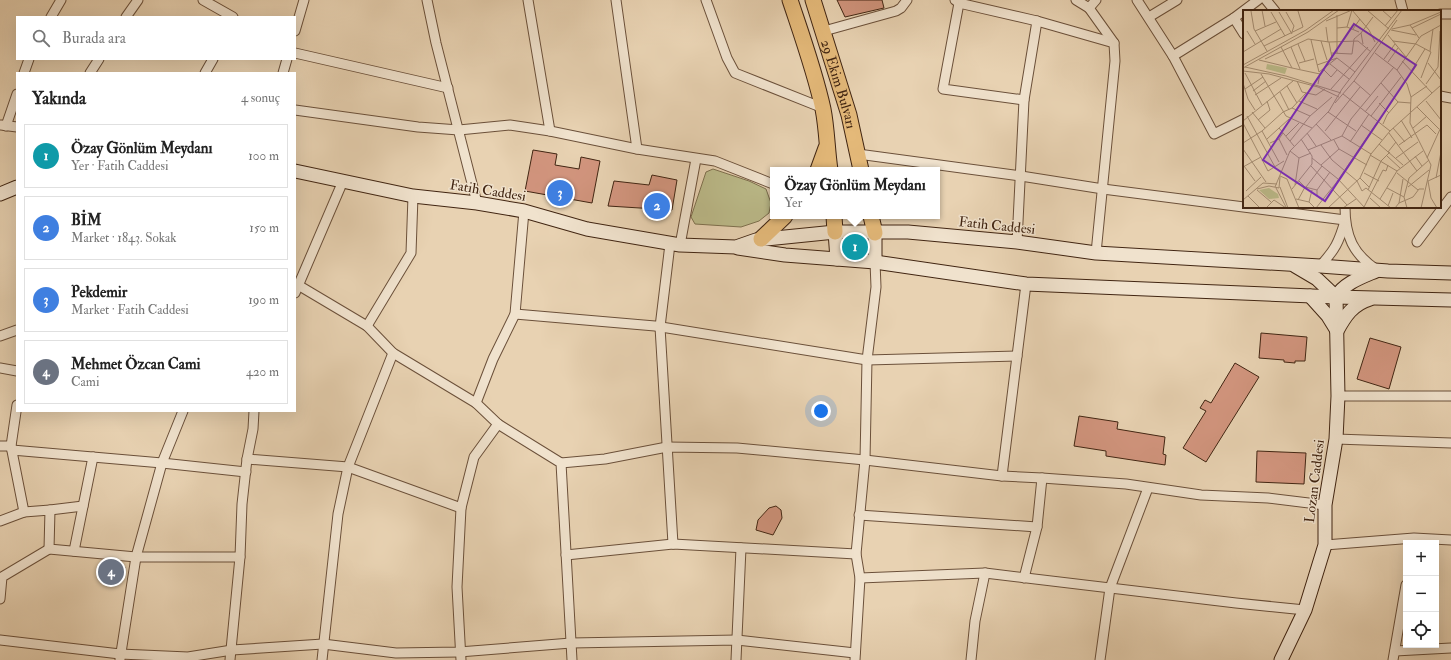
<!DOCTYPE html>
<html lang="tr">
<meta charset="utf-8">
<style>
body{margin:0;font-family:"IM FELL Double Pica",serif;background:#f6f6f6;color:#222}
.controls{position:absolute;right:12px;bottom:12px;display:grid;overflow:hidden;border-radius:0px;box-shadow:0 4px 16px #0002}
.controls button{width:36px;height:36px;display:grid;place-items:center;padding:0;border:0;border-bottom:1px solid #e0e0e0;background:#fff;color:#222;font:20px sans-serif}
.you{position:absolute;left:821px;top:411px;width:14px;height:14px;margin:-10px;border:3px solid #fff;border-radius:50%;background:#1a73e8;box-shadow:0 0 0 6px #1a73e833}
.badge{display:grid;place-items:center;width:26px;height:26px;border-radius:50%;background:#8f2418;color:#fff;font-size:13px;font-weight:700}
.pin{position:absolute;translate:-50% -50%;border:2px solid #fff;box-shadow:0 1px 4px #0006}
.popup{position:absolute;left:770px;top:167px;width:170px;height:52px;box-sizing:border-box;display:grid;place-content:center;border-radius:0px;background:#fff;filter:drop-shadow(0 1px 3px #0005);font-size:13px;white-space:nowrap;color:#767676}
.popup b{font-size:15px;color:#222}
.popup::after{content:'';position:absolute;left:50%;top:100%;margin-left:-8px;border:8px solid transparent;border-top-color:#fff}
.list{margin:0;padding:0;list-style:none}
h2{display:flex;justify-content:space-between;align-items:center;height:52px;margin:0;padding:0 16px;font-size:17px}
h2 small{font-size:13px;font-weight:400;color:#767676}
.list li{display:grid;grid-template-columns:26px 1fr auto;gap:12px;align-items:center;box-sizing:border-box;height:64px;margin:0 8px 8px;padding:0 8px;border:1px solid #e0e0e0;border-radius:0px}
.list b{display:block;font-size:15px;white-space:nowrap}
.list p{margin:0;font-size:13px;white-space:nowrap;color:#767676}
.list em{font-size:13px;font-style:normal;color:#767676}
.icon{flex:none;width:22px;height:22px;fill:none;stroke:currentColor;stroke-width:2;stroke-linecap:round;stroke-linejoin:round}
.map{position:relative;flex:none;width:1451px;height:660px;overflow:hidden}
.search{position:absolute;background:#fff;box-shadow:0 4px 16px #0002;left:16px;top:16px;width:280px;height:44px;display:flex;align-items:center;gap:10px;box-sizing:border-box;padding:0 14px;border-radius:0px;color:#767676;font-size:15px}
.panel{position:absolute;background:#fff;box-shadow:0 4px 16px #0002;left:16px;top:72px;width:280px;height:340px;border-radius:0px}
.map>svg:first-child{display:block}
.green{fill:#bbba89;stroke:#7e704e}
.building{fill:#d2957e;stroke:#412512}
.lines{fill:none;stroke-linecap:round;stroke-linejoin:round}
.minor-casing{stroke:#6b503a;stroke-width:11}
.secondary-casing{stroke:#412512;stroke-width:15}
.primary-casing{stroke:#412512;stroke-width:17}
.minor{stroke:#f0e2cd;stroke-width:9}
.secondary{stroke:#f0e2cd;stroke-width:13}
.primary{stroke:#e4b979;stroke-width:15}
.labels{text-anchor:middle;stroke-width:3;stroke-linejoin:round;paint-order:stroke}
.street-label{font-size:14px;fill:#412512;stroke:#f0e2cd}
.inset-road{fill:none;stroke:#a58d72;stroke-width:1}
.view{fill:#7b2cbf;fill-opacity:0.15;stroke:#7b2cbf;stroke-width:2}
.inset-edge{fill:none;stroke:#412512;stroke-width:2}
</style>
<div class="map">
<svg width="1451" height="660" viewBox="0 0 1451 660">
<rect width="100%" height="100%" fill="#e8d2b2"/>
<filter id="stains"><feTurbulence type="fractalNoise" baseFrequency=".005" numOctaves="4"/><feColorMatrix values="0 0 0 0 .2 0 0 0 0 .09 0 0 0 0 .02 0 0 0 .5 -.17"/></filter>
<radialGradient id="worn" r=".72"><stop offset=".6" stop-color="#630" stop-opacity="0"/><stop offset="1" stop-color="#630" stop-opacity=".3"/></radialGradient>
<polygon class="green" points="713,169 749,181 766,189 771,203 769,213 759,221 741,227 695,224 691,217 706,172"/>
<g class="building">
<polygon points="837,0 882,0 884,8 845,17"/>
<polygon points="533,150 557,154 555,165 579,169 581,157 600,161 592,203 525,191"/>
<polygon points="652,175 677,180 672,210 608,206 614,181 649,185"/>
<polygon points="1261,333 1307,337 1305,361 1295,361 1295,363 1284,362 1284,360 1259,358"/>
<polygon points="1370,338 1401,347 1389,389 1357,379"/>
<polygon points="1235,363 1259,377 1206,462 1183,448 1206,411 1200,408 1205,400 1211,403"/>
<polygon points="1079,416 1118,422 1117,429 1165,437 1163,454 1166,455 1165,465 1106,456 1106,451 1074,446"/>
<polygon points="1257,451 1306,453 1304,484 1256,482"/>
<polygon points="776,506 781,510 782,518 773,535 756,530 758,520 769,508"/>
<polygon points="106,560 111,561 125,567 116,585 98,577"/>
</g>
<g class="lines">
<g class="minor-casing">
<g id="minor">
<polyline points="203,0 233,17"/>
<polyline points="427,0 436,43 477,203"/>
<polyline points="528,0 550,131"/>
<polyline points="616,0 637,149"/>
<polyline points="706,0 727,58 735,73 823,108"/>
<polyline points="955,0 959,3 1037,21 1114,43"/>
<polyline points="1076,0 1089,8 1114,43 1115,61 1096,253"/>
<polyline points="1137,0 1173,56 1214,134 1244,119"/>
<polyline points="1266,0 1275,11"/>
<polyline points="1400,0 1403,11"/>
<polyline points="959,3 943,89 1024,100"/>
<polyline points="1089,8 1096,0"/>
<polyline points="1440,14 1451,14"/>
<polyline points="51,17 61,0"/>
<polyline points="126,17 138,0"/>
<polyline points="1149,17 1177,0"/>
<polyline points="1234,18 1244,34"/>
<polyline points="295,31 304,0"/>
<polyline points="824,31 896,11 901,8 907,0"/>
<polyline points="295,53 448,88"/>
<polyline points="1173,56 1234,18 1258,0"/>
<polyline points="24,73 29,59"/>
<polyline points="90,73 99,59"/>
<polyline points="205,73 213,59"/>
<polyline points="283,73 287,59"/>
<polyline points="1440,96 1451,98"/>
<polyline points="295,110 418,127 459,130 510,125 550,131 637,149 715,161 773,184"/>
<polyline points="1,125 17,127"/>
<polyline points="6,126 17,94"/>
<polyline points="858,154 1021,176 1103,189 1345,220"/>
<path d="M1345,207C1345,236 1353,254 1377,270"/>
<polyline points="1017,242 1024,100 1037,21"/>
<polyline points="1417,242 1451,197"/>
<polyline points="670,244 660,327 673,544"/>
<polyline points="680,245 696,159"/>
<path d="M1320,266C1335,250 1339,242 1345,221"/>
<polyline points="298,285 367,326 393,353 476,403 498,424 561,463 572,660"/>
<polyline points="295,293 343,181"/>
<polyline points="515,314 655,326 867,360 1017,356"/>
<polyline points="367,326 411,253 413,196"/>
<polyline points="0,336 17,330"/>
<polyline points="0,368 17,371"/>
<polyline points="1338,396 1451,396"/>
<polyline points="476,403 493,359 515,314 524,211"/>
<polyline points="17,405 11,446 24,512 50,510 49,549 136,557 240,557"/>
<polyline points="1336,439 1451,443"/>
<polyline points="0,446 11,446"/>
<polyline points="12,450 162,463 246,472"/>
<polyline points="247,459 348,467 461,508"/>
<polyline points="561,463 605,459 667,447 737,448 865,460 1002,476 1042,478 1126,484 1201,495 1268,498 1325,505"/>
<polyline points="1002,476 1026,284"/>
<polyline points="50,510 83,506"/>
<polyline points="859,515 1037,527"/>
<polyline points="0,521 24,512"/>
<polyline points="1325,545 1414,538 1451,540"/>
<polyline points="74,551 93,457"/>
<polyline points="566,555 673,544 856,554"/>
<polyline points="860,578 985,573 1236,603 1305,610"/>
<polyline points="1024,578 1037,527 1042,478"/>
<polyline points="0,599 2,577 49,549"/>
<polyline points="0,640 120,654 188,657 232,650 323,644 396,653 459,652 571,643 737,640 855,653"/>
<polyline points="1395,651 1451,648"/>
<polyline points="120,659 136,557 162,463 183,411"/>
<polyline points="230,660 240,557 242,504 247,459 253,429 254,411"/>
<polyline points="322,660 338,514 348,467 393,353"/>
<polyline points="461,660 457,587 461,508 474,457 498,424"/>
<polyline points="736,660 741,548"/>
<polyline points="855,660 860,578 856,554 865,460 867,360 876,287 875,262"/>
<polyline points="971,660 975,621 985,573"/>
<polyline points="1100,660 1110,588 1148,488"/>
<polyline points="1393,660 1406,585"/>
</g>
</g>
<g class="secondary-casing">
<g id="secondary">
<polyline points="295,171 413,196 477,203 524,211 587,229 680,245 736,247 756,240 835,232 908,232 1017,242 1096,253 1320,266 1388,271 1451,273"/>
<polyline points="0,194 17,187"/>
<polyline points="835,232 837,259"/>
<polyline points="875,233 875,262"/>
<polyline points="738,248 785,255 875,262 1026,284 1336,297 1451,300"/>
<polyline points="1295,266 1317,279 1336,297"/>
<polyline points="1310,296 1328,316 1336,329"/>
<path d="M1337,331C1345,316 1353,304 1370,299"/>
<path d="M1281,660L1305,610L1325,545V505L1336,439L1338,396L1336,297C1344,283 1362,277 1376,271"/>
</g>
</g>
<g class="primary-casing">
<g id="primary">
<path d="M790,0C802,36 815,72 823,109C827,129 827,150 830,170"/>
<path id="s1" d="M813,0L849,115L861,170"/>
<polyline points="818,170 826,148"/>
<polyline points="834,216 835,232"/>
<polyline points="871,216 875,233"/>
<polyline points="761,239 785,216"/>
</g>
</g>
<use href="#minor" class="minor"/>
<use href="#secondary" class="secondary"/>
<use href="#primary" class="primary"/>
</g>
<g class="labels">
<g class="street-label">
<text dy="5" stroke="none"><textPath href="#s1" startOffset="88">29 Ekim Bulvarı</textPath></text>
<text transform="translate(488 190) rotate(9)" y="5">Fatih Caddesi</text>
<text transform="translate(997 225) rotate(6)" y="5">Fatih Caddesi</text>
<text transform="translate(1314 481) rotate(-83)" y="5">Lozan Caddesi</text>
</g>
</g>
<g transform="translate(1243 10)">
<rect width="198" height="198" fill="#e8d2b2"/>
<path d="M24,54L44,58L42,64L23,59ZM26,178L35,184L36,188L26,189L16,180Z" fill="#bbba89"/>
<path class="inset-road" d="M0,0H58M19,0L22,16M109,0L126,20L132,32M124,0L146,19M139,0L148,8M8,1L11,19L24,41M28,2L42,26M36,2L49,24M43,2L51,16L49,22M83,11L109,0M167,15L176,28M142,16L155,0M83,17L85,32M104,17L109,0M94,18L104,17L116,22M169,18L198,4M110,19L117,9M149,19L167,15L198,2M148,20L173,25M4,21L12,34M12,21L33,12M145,25L163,47M68,30L76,62L94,48M78,31L84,50M150,31L173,34L188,42L178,68M86,32L89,48M55,34L62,51M120,34L118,23L130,7M21,36L60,17L55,1M38,37L49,58L77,64L75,74M48,37L57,59M187,41L190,19M0,42L38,19M88,43L109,44L111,29L118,23M94,43V5M132,43L154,60L164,74L168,87L167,113L188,155L178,198M22,49L65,29L86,32L115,31L128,42M141,49L152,34M16,50L49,58M159,51L189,83M145,52L155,38M56,53L71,49M185,53L198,70M87,54L106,69M0,55L63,20L91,0M74,55L94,48L112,62M2,57L43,66L98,83M0,58L65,22L96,0M81,60L88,67L94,60M154,60L178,26L198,15M169,60L182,39M0,61L26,64L75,77L96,87M2,63L19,95M18,64L43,106L69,118M54,71L59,82L73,85L82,79M111,71L128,86M0,73L5,89L12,100M138,73L155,92L168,93M183,74L195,57L197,21M44,76L54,93M2,79L20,67M88,79L125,37M10,81L23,71M37,82L46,100M100,84L147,121M12,85L38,68M168,87L184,76M56,91L74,99M183,91L198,110M92,93L111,71L154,10M136,93L146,103M174,97L196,119M49,98L67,106M9,102L22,118M85,102L113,121M122,102L135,86M4,106L32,157M128,106L158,67M15,110L27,100L24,91M158,110L169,128M0,111L50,71M0,113L25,161L41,151M73,114L88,130M140,114L144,105L155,92M118,115L139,130M36,118L51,136M150,118L162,132M170,118L184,106M19,121L36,152M82,121L117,77M64,123L73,136M146,123L174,161M43,126L56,113M99,126L108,109L151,57M24,129L46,109M36,129L44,145M91,130L96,139L124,155M47,131L67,106L89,87M107,132L126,104M0,133L19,121L40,102L49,98L63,83M27,133L36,129L40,123M136,134L160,155M78,135L89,150L114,171L119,181L123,178L148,198M156,135L184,115L193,124M0,139L23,172M65,140L99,126L128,144M47,141L56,148L52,175M145,142L153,132M127,145L154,161M144,146L157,158M172,146L179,156M56,148L68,143M69,148L95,169L122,198M153,148L175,132M184,148L198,117M78,155L96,139M1,156L12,171M68,156L104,195M0,157L18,147M121,163L136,171M154,163L175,180M37,166L44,169L56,198M117,168L126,177M193,168L198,142M56,171L62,177L74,180L87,162M185,171L188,188L194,198M185,171L198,165M32,177L47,141L86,101L99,79L159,0M37,177L45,198M63,177L79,156M165,177L186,160M33,178L43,197M144,178L161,187M14,179L26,176L36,178L37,167M49,179L69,154V146L58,129M14,180L28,192M74,180V186L79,190M125,180L138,151L147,142M3,181L18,167M5,186L17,198M127,188L138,198M53,189L66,192L72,198M137,189L154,161L180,141M0,190L20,173L34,174M55,190L62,177M66,192L69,180M156,193L160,169M145,196L150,183M121,197L140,160L143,161L145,155M23,198L31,190L43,198M73,198L93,173L135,111M85,198L117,168L128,144L147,121L198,75M100,198L113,189M152,198L156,193L170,187L176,179H181M164,198L161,187L166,168L186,150"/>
<path class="view" d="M111,14L173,55L82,191L20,150Z"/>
<rect width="198" height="198" class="inset-edge"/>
</g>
<rect width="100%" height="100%" filter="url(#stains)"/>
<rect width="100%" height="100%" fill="url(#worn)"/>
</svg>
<div class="controls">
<button>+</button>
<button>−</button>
<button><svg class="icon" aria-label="locate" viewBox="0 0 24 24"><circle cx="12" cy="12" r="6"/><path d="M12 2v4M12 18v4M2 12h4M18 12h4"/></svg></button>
</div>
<div class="you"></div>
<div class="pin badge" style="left:855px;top:247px;background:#0f9aa8">1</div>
<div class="popup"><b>Özay Gönlüm Meydanı</b>Yer</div>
<div class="pin badge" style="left:657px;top:206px;background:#3f7fe0">2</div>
<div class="pin badge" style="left:560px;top:193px;background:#3f7fe0">3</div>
<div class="pin badge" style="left:111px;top:572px;background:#6b7280">4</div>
<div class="search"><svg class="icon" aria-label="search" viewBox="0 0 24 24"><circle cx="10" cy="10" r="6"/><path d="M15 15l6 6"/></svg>Burada ara</div>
<section class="panel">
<h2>Yakında<small>4 sonuç</small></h2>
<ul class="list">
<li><span class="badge" style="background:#0f9aa8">1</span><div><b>Özay Gönlüm Meydanı</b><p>Yer · Fatih Caddesi</p></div><em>100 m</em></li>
<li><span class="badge" style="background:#3f7fe0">2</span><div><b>BİM</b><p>Market · 1843. Sokak</p></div><em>150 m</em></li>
<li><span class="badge" style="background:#3f7fe0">3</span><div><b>Pekdemir</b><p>Market · Fatih Caddesi</p></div><em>190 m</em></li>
<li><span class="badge" style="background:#6b7280">4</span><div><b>Mehmet Özcan Cami</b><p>Cami</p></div><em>420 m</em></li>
</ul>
</section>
</div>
